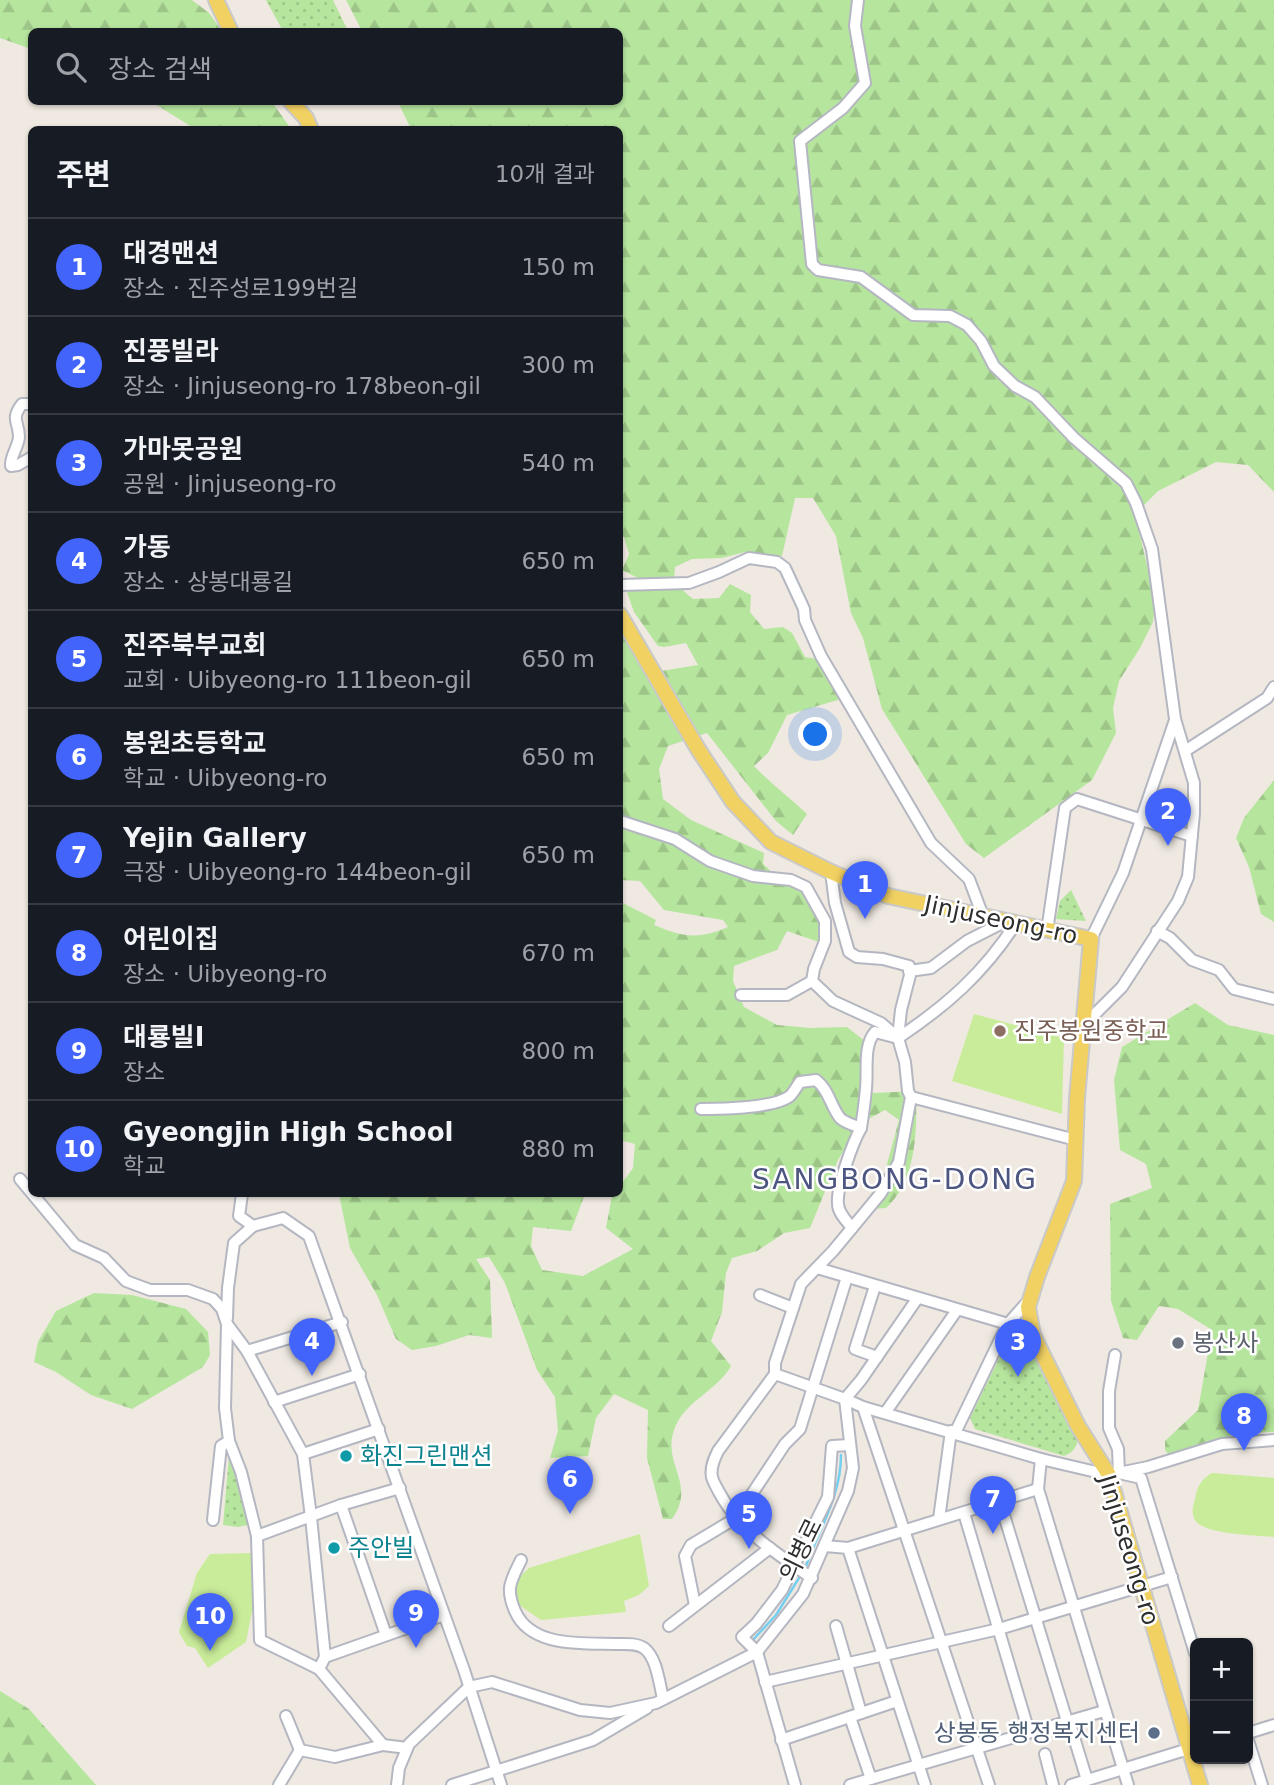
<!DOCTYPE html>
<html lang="ko">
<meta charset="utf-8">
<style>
body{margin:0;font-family:"DejaVu Sans","Noto Sans KR",sans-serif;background:#242831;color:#f1f3f6}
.controls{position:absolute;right:21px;bottom:21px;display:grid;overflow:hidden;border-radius:10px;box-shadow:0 2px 5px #0004}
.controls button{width:63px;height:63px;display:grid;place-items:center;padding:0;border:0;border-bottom:2px solid #363941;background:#171b24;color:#f1f3f6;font:35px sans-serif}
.you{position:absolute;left:816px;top:735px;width:24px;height:24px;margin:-18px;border:5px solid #fff;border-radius:50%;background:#1a73e8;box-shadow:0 0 0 10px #1a73e833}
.badge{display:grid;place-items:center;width:46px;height:46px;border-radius:50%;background:#4264fb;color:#fff;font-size:23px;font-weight:700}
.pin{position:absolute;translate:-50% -58px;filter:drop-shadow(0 2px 4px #0008)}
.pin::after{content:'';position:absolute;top:37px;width:24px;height:21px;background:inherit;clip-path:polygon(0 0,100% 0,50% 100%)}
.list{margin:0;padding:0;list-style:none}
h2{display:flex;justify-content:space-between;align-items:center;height:91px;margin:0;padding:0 28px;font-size:30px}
h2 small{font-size:23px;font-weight:400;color:#9ea1a6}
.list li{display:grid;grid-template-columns:46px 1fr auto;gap:21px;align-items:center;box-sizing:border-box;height:98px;padding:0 28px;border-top:2px solid #363941}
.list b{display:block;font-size:26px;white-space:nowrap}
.list p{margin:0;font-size:23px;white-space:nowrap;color:#9ea1a6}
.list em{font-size:23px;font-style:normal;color:#9ea1a6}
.icon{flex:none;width:38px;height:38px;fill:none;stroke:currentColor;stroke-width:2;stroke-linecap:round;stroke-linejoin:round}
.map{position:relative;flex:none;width:1274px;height:1785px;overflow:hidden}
.search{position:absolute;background:#171b24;box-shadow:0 2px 5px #0004;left:28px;top:28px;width:595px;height:77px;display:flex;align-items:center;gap:18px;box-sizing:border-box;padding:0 24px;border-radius:10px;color:#9ea1a6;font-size:26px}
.panel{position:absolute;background:#171b24;box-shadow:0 2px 5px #0004;left:28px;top:126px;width:595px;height:1071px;border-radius:10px}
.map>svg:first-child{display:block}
.grass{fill:url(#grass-dots)}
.forest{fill:url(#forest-firs)}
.pitch{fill:#c9ec9a}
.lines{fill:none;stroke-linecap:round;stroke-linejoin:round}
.stream{stroke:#75cff0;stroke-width:2.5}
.minor-casing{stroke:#b4b7c1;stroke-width:14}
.major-casing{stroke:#c9c9c9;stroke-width:18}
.minor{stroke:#fff;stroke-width:10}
.major{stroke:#f2d163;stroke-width:14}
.education-dot{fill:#8d6e63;stroke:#fff;stroke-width:2.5}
.worship-dot{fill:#6b7280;stroke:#fff;stroke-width:2.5}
.culture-dot{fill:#0f9aa8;stroke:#fff;stroke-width:2.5}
.service-dot{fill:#5c6f8a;stroke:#fff;stroke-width:2.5}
.labels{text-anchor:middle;stroke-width:5;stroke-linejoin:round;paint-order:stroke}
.street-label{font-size:24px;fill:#2e2e2e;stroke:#fff}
.education-label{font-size:24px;fill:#785e54;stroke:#fff;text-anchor:start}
.worship-label{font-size:24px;fill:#5b616d;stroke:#fff;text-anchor:start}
.culture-label{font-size:24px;fill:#0d838f;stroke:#fff;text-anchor:start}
.service-label{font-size:24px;fill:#4e5e75;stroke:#fff;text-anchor:end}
.quarter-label{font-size:28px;letter-spacing:2px;fill:#4d5680;stroke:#fff}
</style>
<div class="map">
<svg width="1274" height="1785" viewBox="0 0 1274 1785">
<defs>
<pattern id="grass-dots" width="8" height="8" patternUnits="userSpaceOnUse" patternTransform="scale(1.75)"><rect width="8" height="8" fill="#b6e59e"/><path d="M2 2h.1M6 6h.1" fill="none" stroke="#9dc588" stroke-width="1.8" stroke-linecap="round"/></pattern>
<pattern id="forest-firs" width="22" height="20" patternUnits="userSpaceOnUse" patternTransform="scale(1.75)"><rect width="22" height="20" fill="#b6e59e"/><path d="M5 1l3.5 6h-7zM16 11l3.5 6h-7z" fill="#9dc588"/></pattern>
</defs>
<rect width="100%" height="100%" fill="#efe9e1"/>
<g class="grass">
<polygon points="266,0 333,0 348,31 283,31"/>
<polygon points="1071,890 1086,921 1056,919 1060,901"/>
<path d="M1020,1332L1024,1335L1078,1440C1076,1448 1072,1453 1064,1456L975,1429L970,1418L1010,1336Z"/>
<polygon points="229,1457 252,1524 238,1527 223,1525"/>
</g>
<g class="forest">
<polygon points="0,0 192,0 209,13 222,31 32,32 31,49 0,38"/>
<polygon points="346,0 1274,0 1274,492 1248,465 1216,462 1158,491 1135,514 1155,600 1153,622 1140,648 1119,681 1113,708 1116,733 1092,780 984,858 966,844 882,709 863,638 851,613 836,536 813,498 795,498 782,556 745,552 722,558 692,559 675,567 674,580 644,581 622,570 629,554 624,537 620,536 620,130 411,129 398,102 620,102 620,32 362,31"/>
<polygon points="152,102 272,102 291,129 195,129"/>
<path d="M730,584L751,595L750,612L764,629L783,627L792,633L805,657L818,659L841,699L787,715L768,753L754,766C770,783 789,797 807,814L793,835L776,821L707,733L668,746L659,769L663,799L691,820L764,853L763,864L784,883L810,892L830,926L825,944L787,931L777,950L734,966L733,981L744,1007L777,1025L810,1028L847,1027L870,1045L864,1088L874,1093L916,1091C917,1130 917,1180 886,1208L870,1209L867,1199L883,1179L899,1120L885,1110L859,1124L838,1160L810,1228L784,1233L757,1251L732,1258L726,1273L722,1312L711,1341L731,1366C716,1392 684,1401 674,1430C662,1465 697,1484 672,1519H663L647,1458L648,1410L614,1394L596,1418L588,1456L550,1458L558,1431L555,1397L537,1370L505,1283L489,1257L476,1259L490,1280L492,1338L469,1335L436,1346L412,1350L396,1339L377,1295L350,1248L339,1194H585L571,1231L533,1227L531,1246L542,1270L583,1276L633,1249L606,1228L612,1196L620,1194V1186L633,1168L635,1144L620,1140V899L621,902L656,920L654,925C683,937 698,940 728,927L723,920L664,910L640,881L620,880V624L655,672L698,665L686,643L664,647L658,646L634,612L626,589L680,588L693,599L719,598Z"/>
<polygon points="1274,780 1274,922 1261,914 1249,867 1236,838 1244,818"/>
<polygon points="1195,1003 1228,1025 1274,1035 1274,1432 1238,1433 1204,1446 1175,1463 1165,1450 1165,1441 1198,1410 1212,1330 1178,1309 1159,1306 1137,1340 1123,1338 1111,1301 1110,1204 1152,1188 1146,1164 1120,1150 1114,1080 1122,1047"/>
<polygon points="94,1293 132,1295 186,1309 208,1332 210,1355 203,1367 132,1409 91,1395 56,1372 34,1362 38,1342 56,1311"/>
<polygon points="0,1691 29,1709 96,1785 0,1785"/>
</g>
<g class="pitch">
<polygon points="974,1014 1064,1038 1062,1114 952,1081"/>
<path d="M1212,1473L1274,1478V1537C1256,1535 1204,1535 1195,1520C1191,1513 1193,1506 1195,1499C1197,1487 1201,1479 1212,1473Z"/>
<polygon points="640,1534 649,1586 639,1595 624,1601 626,1612 541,1620 519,1605 514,1582 529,1568"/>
<polygon points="253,1553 255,1596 246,1642 208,1668 195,1648 187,1646 179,1632 197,1573 210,1554"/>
</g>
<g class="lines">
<g class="stream">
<path d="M806,1566C819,1529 841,1496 841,1455"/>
<polyline points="751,1642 776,1615 799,1578"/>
</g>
<g class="minor-casing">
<g id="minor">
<polyline points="858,0 855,26 865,83 843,108 800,141 812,264 818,270 861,277 913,315 950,316 967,325 981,341 994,366 1015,386 1035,397 1074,438 1126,483 1136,503 1152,549 1175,719 1194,783 1194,813 1188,877 1178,901 1122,987 1082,1027"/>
<path d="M32,404H22C10,420 19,421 19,437C18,448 10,456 11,466L18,465L32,457"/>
<polyline points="620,585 689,583 719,572 749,558 777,562 785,568 804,609 805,620 821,656 931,843 969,879 983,916"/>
<polyline points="1185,751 1267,698 1274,687"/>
<polyline points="620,821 675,839 710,861 753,876 791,880 806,887 825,921 825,941 814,969 812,981 833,1001 881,1023 896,1036"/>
<polyline points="831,872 835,903 849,952 857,957 883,959 909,966 910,975 901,1010 898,1038 905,1062 908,1091 911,1097 899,1162 881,1193 833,1251 801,1284 775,1363 775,1374 845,1399 861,1380 917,1299"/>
<polyline points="1047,931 1065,808 1077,799 1192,836"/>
<polyline points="1157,931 1170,938 1192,960 1219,970 1234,989 1274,999"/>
<polyline points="1091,939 1123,873 1175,720"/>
<polyline points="909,971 931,968 967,941 1006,921"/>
<polyline points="741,995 787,995 812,981"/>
<polyline points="911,1097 1076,1140"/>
<path d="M701,1109C721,1109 775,1108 790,1096C794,1092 797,1086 800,1082L816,1080C829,1090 830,1105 840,1118C845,1123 854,1125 861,1128C863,1115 865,1101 866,1088C868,1070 863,1046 875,1032L898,1038C946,1006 984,973 1016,923"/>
<polyline points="20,1179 75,1245 104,1258 126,1281 150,1290 188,1290 213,1299 222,1309 227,1324 225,1408 229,1441 241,1472 257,1536 260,1640 319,1669 383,1745 407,1748"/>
<polyline points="242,1194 239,1216 253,1226 283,1218 309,1236 464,1670 501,1785"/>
<path d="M852,1228C847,1221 838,1213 838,1204C836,1188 853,1142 861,1128"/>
<polyline points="817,1268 1032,1331 1033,1335"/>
<polyline points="875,1286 855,1349 877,1357"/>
<polyline points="760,1295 793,1308"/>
<polyline points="227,1318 228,1288 234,1243 253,1226"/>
<polyline points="227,1324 247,1351 303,1454 311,1517 325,1657 319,1669"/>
<polyline points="247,1351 342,1322"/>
<polyline points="1115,1355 1109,1391 1109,1428 1118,1449 1119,1473 1141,1478 1195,1653"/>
<path d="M775,1374L718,1451C714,1459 710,1468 712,1477C713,1482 717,1488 719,1492C739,1530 777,1554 812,1578"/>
<polyline points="274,1402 360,1374"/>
<polyline points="863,1407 989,1785"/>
<polyline points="885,1413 957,1310"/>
<polyline points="955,1433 1007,1325 1030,1299"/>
<polyline points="303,1454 379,1429"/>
<polyline points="1041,1459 1038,1489 1128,1785"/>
<polyline points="1000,1502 1067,1721"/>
<polyline points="341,1505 386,1635"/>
<polyline points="964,1513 1029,1732"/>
<polyline points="939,1519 951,1431"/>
<polyline points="213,1520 221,1446 229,1441"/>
<polyline points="257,1536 341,1505 400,1488"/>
<polyline points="825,1546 848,1548 925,1785"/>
<polyline points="848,1548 1038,1489"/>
<path d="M521,1560C511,1581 505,1588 515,1611C531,1648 583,1643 617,1644C627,1644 636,1643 644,1648C657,1658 659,1683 663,1698"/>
<polyline points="695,1605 685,1556 691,1545 736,1518 785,1444 800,1429 847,1277"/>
<polyline points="669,1626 770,1548"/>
<polyline points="836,1626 861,1713"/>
<polyline points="325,1657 444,1615"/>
<polyline points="765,1682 999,1629 1172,1577"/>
<polyline points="286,1716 300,1750 335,1757 383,1745"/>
<polyline points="850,1717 871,1779"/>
<polyline points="1069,1721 1087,1780"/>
<polyline points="1248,1733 1274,1725"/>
<polyline points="781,1740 897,1701"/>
<polyline points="1248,1740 1262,1785"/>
<polyline points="1045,1754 1053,1785"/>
<polyline points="279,1785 300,1750"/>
<polyline points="397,1785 399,1768 409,1744 469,1687 492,1682 580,1710 610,1713 656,1703 757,1652 803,1594 848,1491 853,1468 845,1399 863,1407 1041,1459 1109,1475 1148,1467 1222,1444 1274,1440"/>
<polyline points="452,1785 593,1740 647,1708"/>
<polyline points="795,1785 757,1652 742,1637 756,1624 782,1590 828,1497 832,1446 850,1445"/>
<polyline points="850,1785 1104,1711"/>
<polyline points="1071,1785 1195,1747"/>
</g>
</g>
<g class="major-casing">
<g id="major">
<polyline points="216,0 231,32"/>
<polyline points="291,102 306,118 311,130"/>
<polyline points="620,615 698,749 733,802 771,842 831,872 888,896 1091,939 1077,1098 1074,1181 1037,1277 1028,1307 1033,1335 1078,1426 1109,1475 1200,1785"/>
</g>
</g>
<use href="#minor" class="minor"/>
<use href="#major" class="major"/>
</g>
<circle class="education-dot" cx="1000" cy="1031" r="7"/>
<circle class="worship-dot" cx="1178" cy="1343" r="7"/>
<g class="culture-dot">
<circle cx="346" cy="1456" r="7"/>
<circle cx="334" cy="1548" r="7"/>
</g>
<circle class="service-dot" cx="1154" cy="1733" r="7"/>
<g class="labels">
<g class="street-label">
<text transform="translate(1001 920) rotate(12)" y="8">Jinjuseong-ro</text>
<text transform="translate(801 1550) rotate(-64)" y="8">의병로</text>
<text transform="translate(1129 1550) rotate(73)" y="8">Jinjuseong-ro</text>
</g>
<g class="education-label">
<text x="1014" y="1039">진주봉원중학교</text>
</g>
<g class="worship-label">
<text x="1192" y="1351">봉산사</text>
</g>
<g class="culture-label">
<text x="360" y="1464">화진그린맨션</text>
<text x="348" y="1556">주안빌</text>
</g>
<g class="service-label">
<text x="1140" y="1741">상봉동 행정복지센터</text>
</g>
<g class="quarter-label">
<text x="895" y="1189">SANGBONG-DONG</text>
</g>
</g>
</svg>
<div class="controls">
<button>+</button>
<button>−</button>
</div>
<div class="you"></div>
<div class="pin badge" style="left:865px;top:919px">1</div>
<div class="pin badge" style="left:1168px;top:846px">2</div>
<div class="pin badge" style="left:1018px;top:1377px">3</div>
<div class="pin badge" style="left:312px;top:1376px">4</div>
<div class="pin badge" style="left:749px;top:1549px">5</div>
<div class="pin badge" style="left:570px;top:1514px">6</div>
<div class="pin badge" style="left:993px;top:1534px">7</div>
<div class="pin badge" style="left:1244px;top:1451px">8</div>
<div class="pin badge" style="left:416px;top:1648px">9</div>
<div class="pin badge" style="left:210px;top:1651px">10</div>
<div class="search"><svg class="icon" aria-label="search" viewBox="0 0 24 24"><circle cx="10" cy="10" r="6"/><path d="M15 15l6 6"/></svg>장소 검색</div>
<section class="panel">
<h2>주변<small>10개 결과</small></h2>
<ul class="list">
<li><span class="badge">1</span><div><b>대경맨션</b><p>장소 · 진주성로199번길</p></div><em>150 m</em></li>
<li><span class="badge">2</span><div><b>진풍빌라</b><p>장소 · Jinjuseong-ro 178beon-gil</p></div><em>300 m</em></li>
<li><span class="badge">3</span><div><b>가마못공원</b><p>공원 · Jinjuseong-ro</p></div><em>540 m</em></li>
<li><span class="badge">4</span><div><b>가동</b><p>장소 · 상봉대룡길</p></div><em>650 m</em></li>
<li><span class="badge">5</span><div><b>진주북부교회</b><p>교회 · Uibyeong-ro 111beon-gil</p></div><em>650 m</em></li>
<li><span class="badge">6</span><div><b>봉원초등학교</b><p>학교 · Uibyeong-ro</p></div><em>650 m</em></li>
<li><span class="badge">7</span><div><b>Yejin Gallery</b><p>극장 · Uibyeong-ro 144beon-gil</p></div><em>650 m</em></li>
<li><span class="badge">8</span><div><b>어린이집</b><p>장소 · Uibyeong-ro</p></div><em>670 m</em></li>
<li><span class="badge">9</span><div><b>대룡빌I</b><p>장소</p></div><em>800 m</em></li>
<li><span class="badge">10</span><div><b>Gyeongjin High School</b><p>학교</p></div><em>880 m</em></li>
</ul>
</section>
</div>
